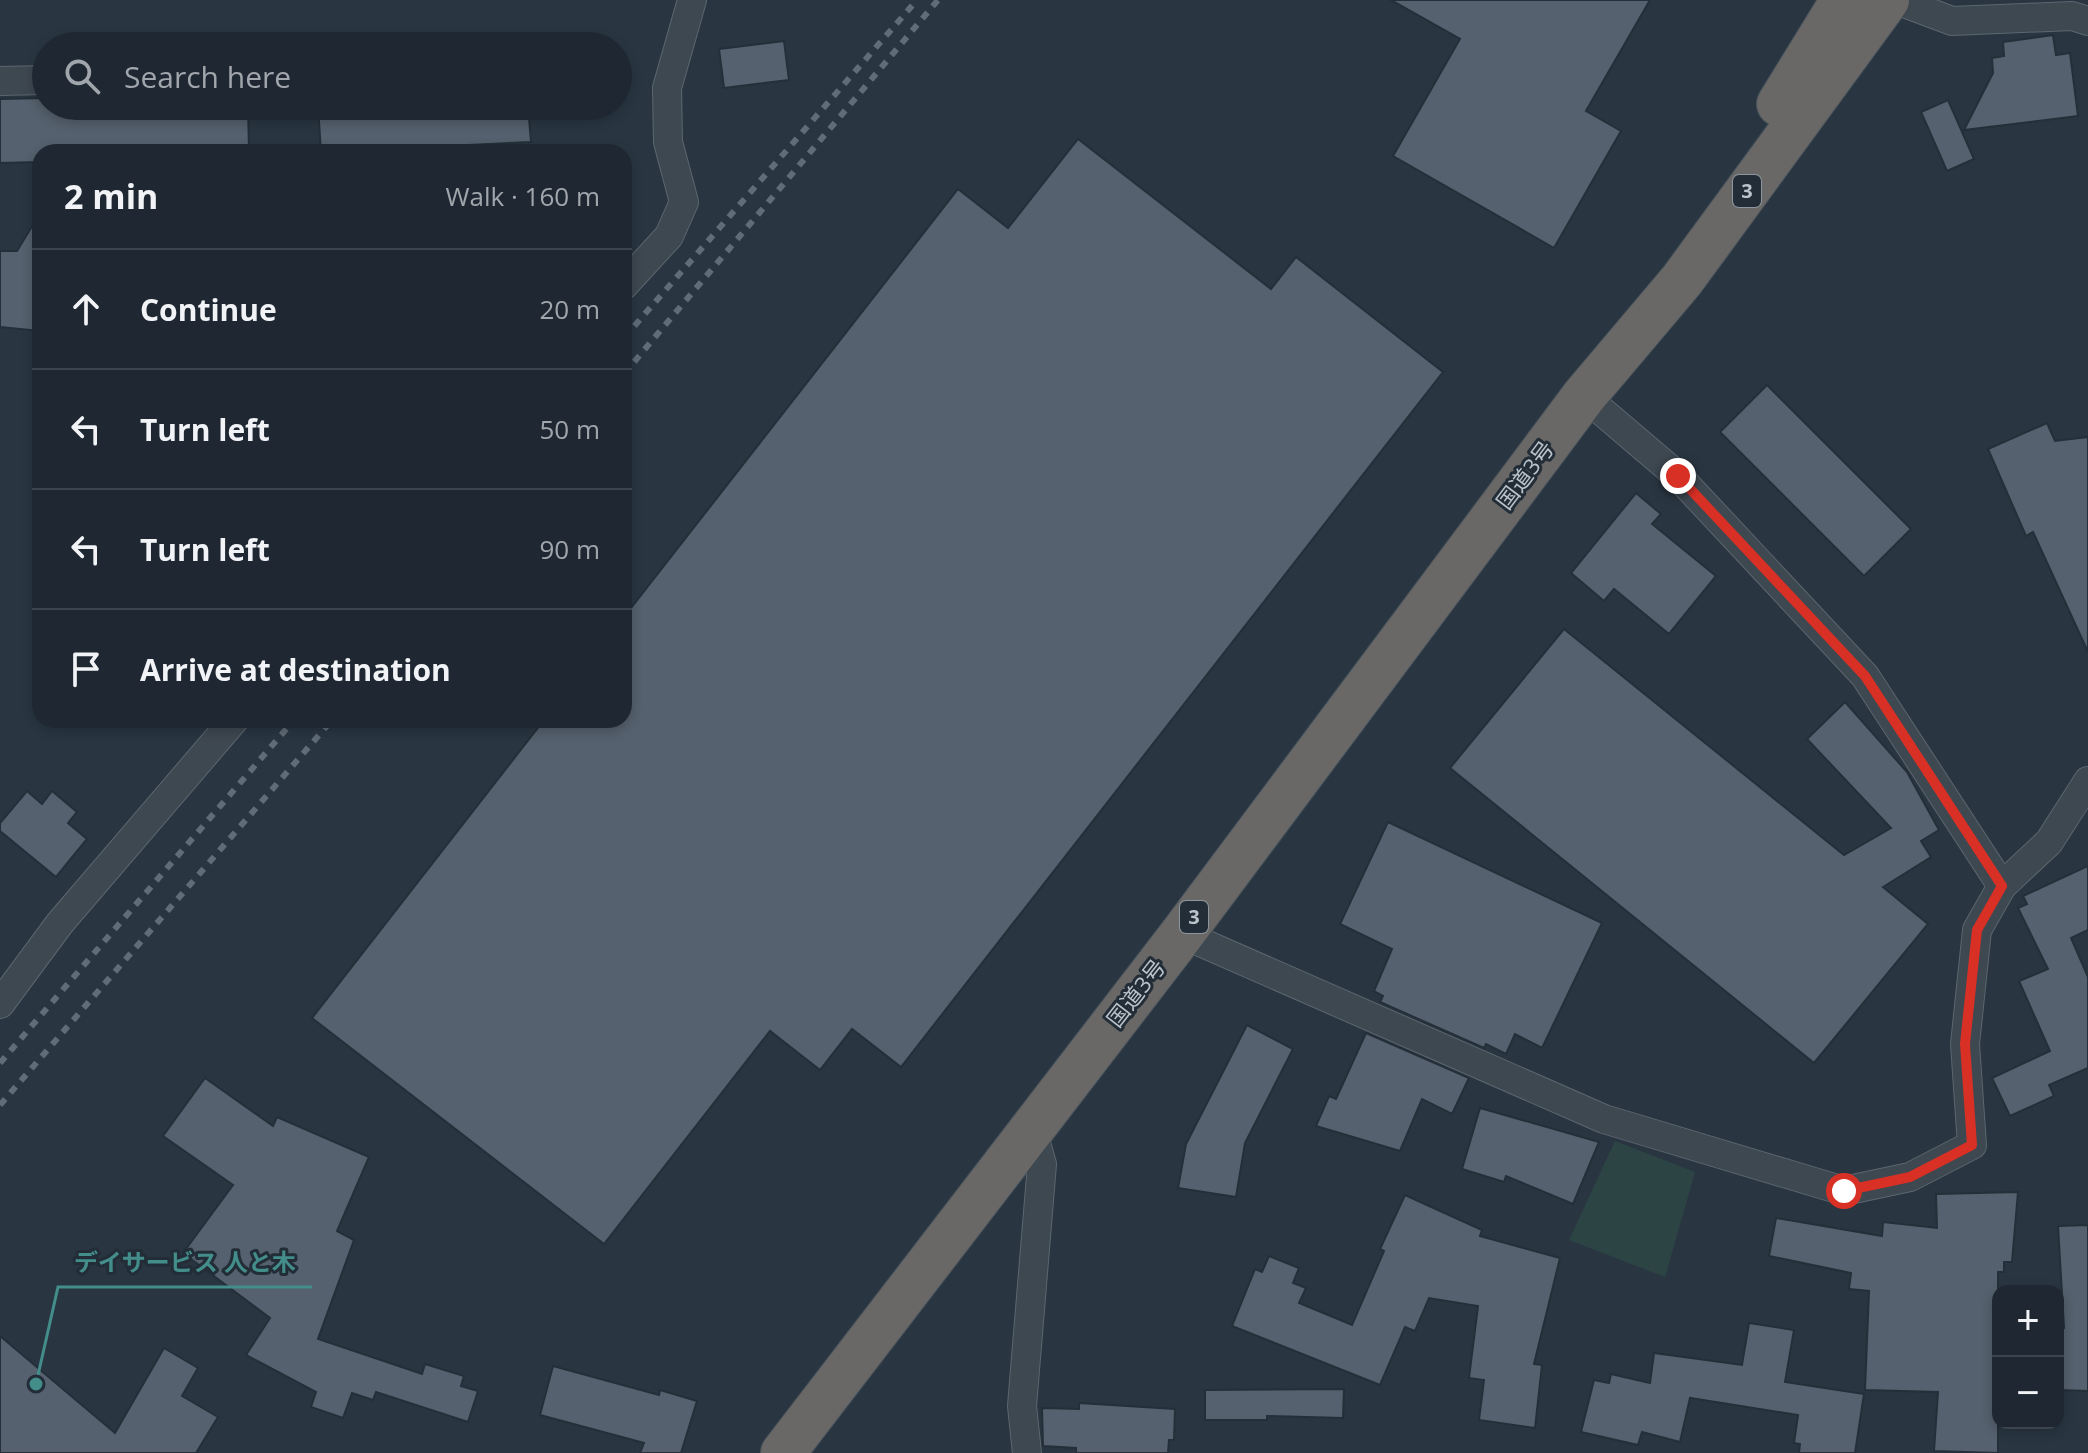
<!DOCTYPE html>
<meta charset="utf-8">
<style>
body{margin:0;font-family:"Open Sans","Noto Sans JP",sans-serif;background:#27303a;color:#f1f3f6}
.controls{position:absolute;right:24px;bottom:24px;display:grid;overflow:hidden;border-radius:16px;box-shadow:0 4px 12px #0003}
.controls button{width:72px;height:72px;display:grid;place-items:center;padding:0;border:0;border-bottom:2px solid #3c444d;background:#1f2832;color:#f1f3f6;font:40px sans-serif}
.stop{position:absolute;width:24px;height:24px;margin:-18px;border:6px solid #d93025;border-radius:50%;background:#fff}
.stop.end{background:#d93025;border-color:#fff;box-shadow:0 2px 8px #0008}
.list{margin:0;padding:0;list-style:none}
h2{display:flex;justify-content:space-between;align-items:center;height:104px;margin:0;padding:0 32px;font-size:34px}
h2 small{font-size:26px;font-weight:400;color:#a1a6ac}
.list li{display:grid;grid-template-columns:52px 1fr auto;gap:24px;align-items:center;box-sizing:border-box;height:120px;padding:0 32px;border-top:2px solid #3c444d}
.list b{display:block;font-size:30px;white-space:nowrap}
.list em{font-size:26px;font-style:normal;color:#a1a6ac}
.icon{flex:none;width:44px;height:44px;fill:none;stroke:currentColor;stroke-width:2;stroke-linecap:round;stroke-linejoin:round}
.map{position:relative;flex:none;width:2088px;height:1453px;overflow:hidden}
.search{position:absolute;background:#1f2832;box-shadow:0 4px 12px #0003;left:32px;top:32px;width:600px;height:88px;display:flex;align-items:center;gap:20px;box-sizing:border-box;padding:0 28px;border-radius:44px;color:#a1a6ac;font-size:30px}
.panel{position:absolute;background:#1f2832;box-shadow:0 4px 12px #0003;left:32px;top:144px;width:600px;height:584px;border-radius:24px}
.map>svg:first-child{display:block}
.green{fill:#2c4444}
.building{fill:#55616e;stroke:#242f39;stroke-width:2}
.lines{fill:none;stroke-linecap:round;stroke-linejoin:round}
.minor-casing{stroke:#5c666f;stroke-width:30}
.trunk-casing{stroke:#48535c;stroke-width:46}
.minor{stroke:#3e4851;stroke-width:28}
.trunk{stroke:#6a6866;stroke-width:44}
.rail{stroke:#606c78;stroke-width:6;stroke-dasharray:8 8;stroke-linecap:butt}
.route{stroke:#d93025;stroke-width:10}
.labels{text-anchor:middle;stroke-width:6;stroke-linejoin:round;paint-order:stroke}
.shield{fill:#222d37;stroke:#8d969f;stroke-width:2}
.shield-label{font-size:20px;font-weight:bold;fill:#bbc3cb}
.street-label{font-size:22px;fill:#bbc3cb;stroke:#222d37}
.leader{fill:none;stroke:#438d8a;stroke-width:3}
.callout-dot{fill:#438d8a;stroke:#222d37;stroke-width:3}
.callout-label{font-size:24px;text-anchor:middle;font-weight:bold;fill:#438d8a;stroke:#222d37;stroke-width:6;stroke-linejoin:round;paint-order:stroke}
</style>
<div class="map">
<svg width="2088" height="1453" viewBox="0 0 2088 1453">
<rect width="100%" height="100%" fill="#293642"/>
<polygon class="green" points="1615,1141 1695,1172 1665,1277 1569,1240"/>
<g class="building">
<polygon points="1391,0 1650,0 1586,111 1621,131 1554,248 1393,156 1460,39"/>
<polygon points="2053,35 2056,55 2070,53 2078,116 1964,130 1993,73 1992,58 2004,56 2003,42"/>
<polygon points="784,41 789,80 724,88 719,49"/>
<polygon points="46,98 46,106 248,106 249,152 40,152 40,162 0,163 0,99"/>
<polygon points="1948,100 1974,159 1947,171 1921,112"/>
<polygon points="318,106 528,106 531,142 321,152"/>
<polygon points="1078,139 1271,289 1296,257 1443,372 901,1067 852,1029 820,1070 770,1031 604,1244 312,1018 544,720 624,720 624,617 958,189 1008,228"/>
<polygon points="40,213 40,331 0,327 0,251 17,251"/>
<polygon points="1767,385 1911,529 1864,576 1720,432"/>
<polygon points="2047,423 2055,441 2088,437 2088,652 2033,532 2026,536 1988,449"/>
<polygon points="1636,493 1661,514 1652,524 1716,576 1669,634 1614,589 1604,601 1571,573"/>
<polygon points="1564,629 1844,855 1891,828 1807,739 1845,702 1907,772 1939,830 1921,841 1931,857 1883,887 1928,924 1814,1063 1450,768"/>
<polygon points="27,791 42,804 52,791 77,812 68,823 87,839 56,877 0,831 0,823"/>
<polygon points="1388,822 1602,923 1542,1048 1515,1034 1506,1054 1486,1044 1484,1048 1380,1002 1383,996 1374,991 1392,949 1340,924"/>
<polygon points="2088,866 2088,930 2071,938 2088,977 2088,1068 2049,1085 2054,1096 2010,1116 1992,1078 2050,1051 2019,981 2048,969 2018,908 2027,904 2023,896"/>
<polygon points="1247,1025 1293,1049 1245,1143 1236,1197 1178,1188 1186,1144"/>
<polygon points="1366,1033 1469,1078 1452,1114 1422,1099 1400,1151 1316,1126 1329,1096 1336,1099"/>
<polygon points="205,1078 273,1126 277,1117 369,1157 337,1231 354,1240 318,1339 422,1374 425,1364 464,1376 461,1386 478,1391 468,1422 376,1392 373,1400 352,1393 343,1418 311,1407 316,1392 246,1355 270,1318 183,1253 233,1185 163,1136"/>
<polygon points="1480,1108 1599,1142 1573,1204 1506,1176 1504,1182 1462,1169"/>
<polygon points="2018,1192 2012,1262 2004,1262 2004,1272 1998,1272 1998,1453 1934,1451 1938,1392 1865,1390 1869,1291 1849,1289 1851,1273 1769,1256 1776,1218 1882,1236 1883,1222 1937,1228 1936,1194"/>
<polygon points="1405,1195 1482,1230 1480,1236 1560,1258 1534,1364 1542,1365 1535,1428 1479,1420 1484,1380 1469,1378 1478,1306 1429,1298 1415,1331 1405,1327 1380,1385 1232,1326 1255,1269 1262,1272 1269,1256 1299,1268 1293,1283 1306,1288 1299,1303 1352,1325 1384,1251 1380,1249"/>
<polygon points="2088,1225 2088,1391 2058,1390 2058,1328 2064,1328 2058,1226"/>
<polygon points="1749,1323 1794,1330 1785,1382 1864,1394 1855,1453 1799,1453 1800,1444 1794,1443 1798,1415 1690,1398 1680,1442 1642,1432 1638,1445 1581,1432 1594,1380 1609,1383 1611,1374 1650,1383 1654,1353 1742,1365"/>
<polygon points="0,1336 115,1433 164,1348 198,1368 182,1396 218,1417 196,1453 0,1453"/>
<polygon points="553,1366 659,1395 660,1390 697,1401 681,1453 640,1453 644,1443 540,1415"/>
<polygon points="1344,1389 1343,1418 1267,1416 1267,1420 1205,1420 1205,1390"/>
<polygon points="1079,1403 1175,1409 1174,1440 1169,1440 1168,1453 1076,1453 1076,1448 1043,1446 1042,1408 1079,1409"/>
</g>
<g class="lines">
<g class="minor-casing">
<g id="minor">
<polyline points="1896,0 1952,21 2072,16 2088,21"/>
<polyline points="0,81 46,80"/>
<polyline points="624,285 669,236 684,202 668,142 667,88 692,0"/>
<polyline points="1584,396 1678,476 1865,676 2002,886"/>
<polyline points="1182,934 1604,1119 1844,1191 1910,1177 1972,1145 1965,1044 1977,930 2002,886 2049,842 2088,781"/>
<polyline points="0,1004 60,923 234,720"/>
<polyline points="1027,1453 1022,1406 1042,1164 1032,1129"/>
</g>
</g>
<g class="trunk-casing">
<g id="trunk">
<polyline points="1779,104 1843,0"/>
<polyline points="783,1453 1182,934 1584,396 1682,280 1887,0"/>
</g>
</g>
<use href="#minor" class="minor"/>
<use href="#trunk" class="trunk"/>
<g class="rail">
<polyline points="624,338 917,0"/>
<polyline points="624,374 938,0"/>
<polyline points="0,1063 294,720"/>
<polyline points="0,1105 332,720"/>
</g>
</g>
<g class="lines">
<polyline class="route" points="1678,476 1865,676 2002,886 1977,930 1965,1044 1972,1145 1910,1177 1844,1191"/>
</g>
<g class="labels">
<g class="shield">
<rect x="1733" y="175" width="28" height="32" rx="6"/>
<rect x="1180" y="901" width="28" height="32" rx="6"/>
</g>
<g class="shield-label">
<text x="1747" y="198">3</text>
<text x="1194" y="924">3</text>
</g>
<g class="street-label">
<text transform="translate(1525 475) rotate(-53)" y="8">国道3号</text>
<text transform="translate(1136 993) rotate(-52)" y="8">国道3号</text>
</g>
</g>
<path class="leader" d="M36 1384L58 1287H312"/>
<circle class="callout-dot" cx="36" cy="1384" r="8"/>
<g class="callout-label">
<text x="185" y="1271">デイサービス 人と木</text>
</g>
</svg>
<div class="controls">
<button>+</button>
<button>−</button>
</div>
<div class="stop" style="left:1844px;top:1191px"></div>
<div class="stop end" style="left:1678px;top:476px"></div>
<div class="search"><svg class="icon" aria-label="search" viewBox="0 0 24 24"><circle cx="10" cy="10" r="6"/><path d="M15 15l6 6"/></svg>Search here</div>
<section class="panel">
<h2>2 min<small>Walk · 160 m</small></h2>
<ul class="list">
<li><svg class="icon" aria-label="ahead" viewBox="0 0 24 24"><path d="M12 20V5M6 11l6-6 6 6"/></svg><div><b>Continue</b></div><em>20 m</em></li>
<li><svg class="icon" aria-label="left" viewBox="0 0 24 24"><path d="M17 20v-9H6M10 6l-5 5 5 5"/></svg><div><b>Turn left</b></div><em>50 m</em></li>
<li><svg class="icon" aria-label="left" viewBox="0 0 24 24"><path d="M17 20v-9H6M10 6l-5 5 5 5"/></svg><div><b>Turn left</b></div><em>90 m</em></li>
<li><svg class="icon" aria-label="arrive" viewBox="0 0 24 24"><path d="M6 21V4h12l-3 4 3 4H6"/></svg><div><b>Arrive at destination</b></div></li>
</ul>
</section>
</div>
